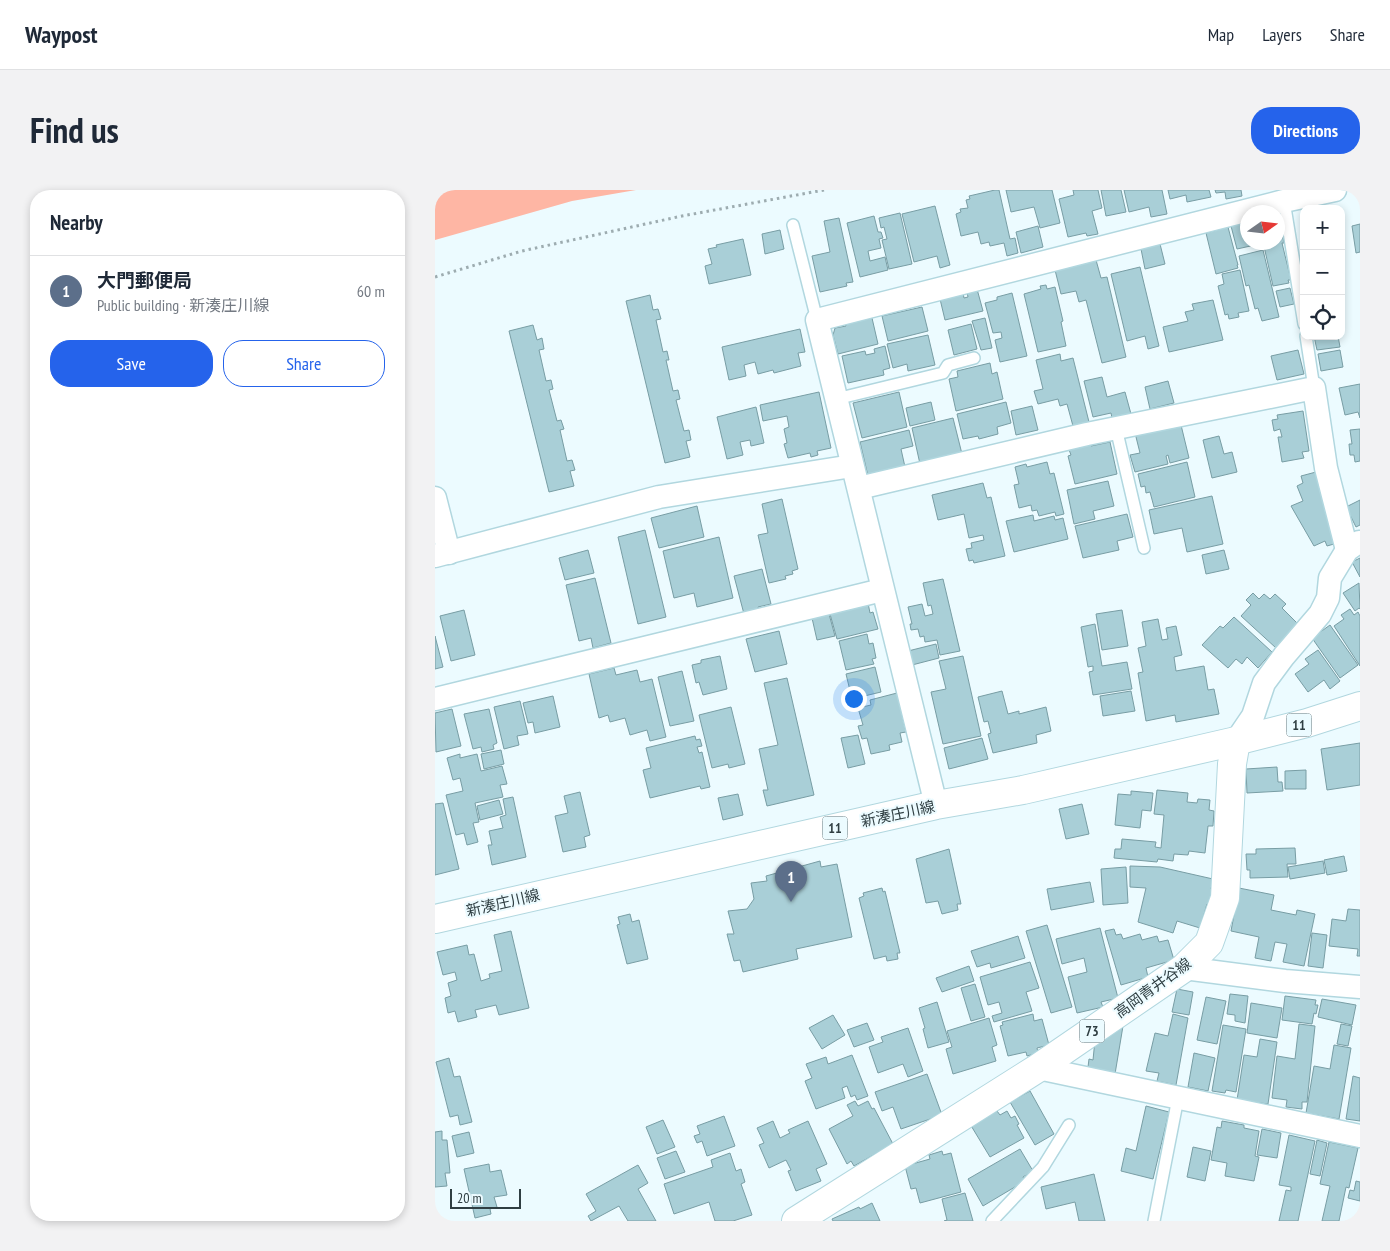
<!DOCTYPE html>
<meta charset="utf-8">
<style>
body{margin:0;font-family:"PT Sans Narrow","Noto Sans JP",sans-serif;background:#f2f2f3;color:#1f2937}
.controls{position:absolute;right:15px;top:15px;display:grid;overflow:hidden;border-radius:10px;box-shadow:0 2px 8px #0003}
.controls button{width:45px;height:45px;display:grid;place-items:center;padding:0;border:0;border-bottom:1px solid #e0e1e3;background:#fff;color:#1f2937;font:25px sans-serif}
.compass{position:absolute;left:805px;top:15px;width:45px;height:45px;border-radius:50%;background:#fff;box-shadow:0 2px 8px #0003;rotate:76deg}
.scale{position:absolute;left:15px;bottom:12px;width:71px;box-sizing:border-box;padding-left:5px;border:2px solid #2f3e42;border-top:0;font-size:14px;line-height:18px;white-space:nowrap;color:#2f3e42;-webkit-text-stroke:4px #ecfbff;paint-order:stroke}
.you{position:absolute;left:418px;top:508px;width:18px;height:18px;margin:-12px;border:4px solid #fff;border-radius:50%;background:#1a73e8;box-shadow:0 0 0 8px #1a73e833}
.badge{display:grid;place-items:center;width:32px;height:32px;border-radius:50%;background:#2563eb;color:#fff;font-size:16px;font-weight:700}
.pin{position:absolute;translate:-50% -41px;filter:drop-shadow(0 1px 2px #0008)}
.pin::after{content:'';position:absolute;top:26px;width:18px;height:15px;background:inherit;clip-path:polygon(0 0,100% 0,50% 100%)}
.list{margin:0;padding:0;list-style:none}
h2{display:flex;justify-content:space-between;align-items:center;height:65px;margin:0;padding:0 20px;font-size:21px}
h2 small{font-size:16px;font-weight:400;color:#747a83}
.list li{display:grid;grid-template-columns:32px 1fr auto;gap:15px;align-items:center;box-sizing:border-box;height:70px;padding:0 20px;border-top:1px solid #e0e1e3}
.list b{display:block;font-size:19px;white-space:nowrap}
.list p{margin:0;font-size:16px;white-space:nowrap;color:#747a83}
.list em{font-size:16px;font-style:normal;color:#747a83}
.actions{display:flex;gap:10px;padding:15px 20px}
.actions a{flex:1;padding:11px 0;border:1px solid #2563eb;border-radius:20px;text-align:center;font-size:18px;color:#2563eb}
.actions .main{background:#2563eb;color:#fff}
.icon{flex:none;width:28px;height:28px;fill:none;stroke:currentColor;stroke-width:2;stroke-linecap:round;stroke-linejoin:round}
.map{position:relative;flex:none;width:925px;height:1031px;overflow:hidden;border-radius:20px}
header{display:flex;align-items:center;gap:30px;box-sizing:border-box;height:70px;padding:0 25px;background:#fff;border-bottom:1px solid #e0e1e3}
header strong{font-size:24px}
nav{display:flex;gap:28px;margin-inline-start:auto;font-size:18px}
.intro{display:flex;align-items:center;justify-content:space-between;box-sizing:border-box;height:120px;padding:0 30px}
h1{margin:0;font-size:35px}
.button{padding:12px 22px;border-radius:20px;background:#2563eb;color:#fff;font-size:18px;font-weight:700}
main{display:flex;gap:30px;padding:0 30px}
aside{flex:1;background:#fff;border-radius:20px;box-shadow:0 2px 8px #0003}
.map>svg:first-child{display:block}
.water{fill:#feb6a4}
.building{fill:#a9cfd7;stroke:#789da4}
.lines{fill:none;stroke-linecap:round;stroke-linejoin:round}
.service-casing{stroke:#b1d7df;stroke-width:14}
.minor-casing{stroke:#b1d7df;stroke-width:25}
.primary-casing{stroke:#b1d7df;stroke-width:30}
.path{stroke:#9dacb0;stroke-width:3;stroke-dasharray:2.5 4;stroke-linecap:butt}
.service{stroke:#fff;stroke-width:11}
.minor{stroke:#fff;stroke-width:22}
.primary{stroke:#fff;stroke-width:28}
.labels{text-anchor:middle;stroke-width:4;stroke-linejoin:round;paint-order:stroke}
.shield{fill:#ecfbff;stroke:#68777b;stroke-width:1}
.shield-label{font-size:14px;font-weight:bold;fill:#2f3e42}
.street-label{font-size:15px;fill:#2f3e42;stroke:#ecfbff}
</style>
<header>
<strong>Waypost</strong>
<nav><a>Map</a><a>Layers</a><a>Share</a></nav>
</header>
<div class="intro"><h1>Find us</h1><a class="button">Directions</a></div>
<main>
<aside>
<h2>Nearby<small></small></h2>
<ul class="list">
<li><span class="badge" style="background:#5c6f8a">1</span><div><b>大門郵便局</b><p>Public building · 新湊庄川線</p></div><em>60 m</em></li>
</ul>
<div class="actions"><a class="main">Save</a><a>Share</a></div>
</aside>
<div class="map">
<svg width="925" height="1031" viewBox="0 0 925 1031">
<rect width="100%" height="100%" fill="#ecfbff"/>
<polygon class="water" points="0,0 201,0 137,11 0,50"/>
<g class="building">
<polygon points="560,0 564,0 575,49 580,48 583,63 572,66 569,53 555,56 554,52 546,54 543,42 526,46 521,24 526,22 525,19 533,18 531,10 535,9 534,6"/>
<polygon points="571,0 617,0 625,33 605,38 599,17 576,22"/>
<polygon points="638,0 663,0 667,18 657,21 663,44 652,46 651,43 633,47 624,9 639,5"/>
<polygon points="666,0 686,0 691,22 671,26"/>
<polygon points="689,0 727,0 732,24 716,27 714,17 694,22"/>
<polygon points="733,0 774,0 776,7 752,12 751,5 735,9"/>
<polygon points="780,0 806,0 807,6 791,9 790,2 781,3"/>
<polygon points="500,16 515,75 505,78 502,66 479,72 467,24"/>
<polygon points="465,23 477,74 454,79 447,50 452,49 449,37 446,38 444,28"/>
<polygon points="439,26 443,42 446,42 448,48 444,49 446,58 433,61 435,71 450,67 453,80 425,87 412,33"/>
<polygon points="404,28 418,92 411,93 412,96 385,102 377,66 395,62 389,31"/>
<polygon points="812,32 812,52 819,52 820,55 802,59 796,36"/>
<polygon points="925,34 925,62 921,63 917,36"/>
<polygon points="603,36 608,57 586,63 581,42"/>
<polygon points="793,37 803,75 802,75 803,78 781,84 771,43"/>
<polygon points="345,40 349,59 330,64 327,44"/>
<polygon points="847,43 849,53 847,53 856,90 853,90 854,93 838,96 828,52 842,52 842,44"/>
<polygon points="308,49 316,85 274,94 270,76 277,74 273,59 282,57 281,55"/>
<polygon points="725,54 730,74 710,79 706,59"/>
<polygon points="828,60 844,127 827,131 823,118 820,119 814,95 811,96 804,66"/>
<polygon points="661,70 666,88 672,87 691,167 667,173 651,110 644,112 641,101 626,104 620,80"/>
<polygon points="705,77 724,156 713,159 710,146 692,151 676,84"/>
<polygon points="805,80 814,121 803,123 804,127 794,129 793,124 790,125 783,96 789,94 787,84"/>
<polygon points="611,95 612,99 620,97 628,131 626,132 631,156 603,162 589,104 606,99 605,96"/>
<polygon points="855,98 859,114 845,117 841,101"/>
<polygon points="542,99 548,121 510,130 505,109 528,103 529,108 533,107 532,102"/>
<polygon points="577,103 592,166 565,172 560,150 567,148 566,142 558,143 550,113 562,110 562,107"/>
<polygon points="215,105 218,120 223,119 226,129 221,130 228,162 232,161 234,170 231,170 238,201 243,200 245,209 241,210 249,241 254,240 256,250 251,251 255,267 230,273 191,111"/>
<polygon points="778,110 788,150 734,162 728,137 753,131 750,122 759,120 757,114"/>
<polygon points="487,117 493,141 453,151 447,126"/>
<polygon points="437,128 443,154 403,164 398,145 400,138 411,136 410,133"/>
<polygon points="550,128 557,158 546,160 537,131"/>
<polygon points="536,134 542,159 519,165 513,140"/>
<polygon points="98,135 102,150 107,148 109,159 104,160 111,191 116,190 118,199 114,200 122,231 126,230 129,239 125,240 132,271 137,270 140,280 135,281 139,296 114,302 74,141"/>
<polygon points="365,139 370,162 363,163 366,176 339,183 338,180 323,184 320,172 309,175 311,186 294,190 287,157"/>
<polygon points="493,145 500,175 473,181 472,174 458,178 452,154"/>
<polygon points="879,146 903,146 905,157 882,160"/>
<polygon points="450,156 455,178 448,180 449,185 413,193 407,166 430,161 431,165 440,163 439,159"/>
<polygon points="863,160 869,184 842,190 836,166"/>
<polygon points="905,160 908,177 886,181 883,164"/>
<polygon points="625,164 626,171 638,168 654,232 638,236 632,214 625,216 623,209 603,214 599,201 608,199 601,170"/>
<polygon points="555,173 557,184 562,182 568,209 521,221 514,189 523,187 522,181"/>
<polygon points="667,187 672,207 690,202 696,224 677,228 676,223 658,227 649,191"/>
<polygon points="733,191 739,213 715,219 710,197"/>
<polygon points="925,194 925,228 923,222 910,225 904,198"/>
<polygon points="384,202 396,258 382,261 383,265 376,267 375,263 353,268 349,254 352,253 349,239 354,237 352,226 328,231 325,215"/>
<polygon points="464,202 472,237 427,248 418,213"/>
<polygon points="496,212 500,230 475,236 471,218"/>
<polygon points="571,212 576,233 562,237 563,244 544,249 543,246 528,249 522,224"/>
<polygon points="597,216 603,240 581,245 576,221"/>
<polygon points="321,217 329,253 316,256 315,250 305,252 308,265 292,269 282,227"/>
<polygon points="868,221 874,261 867,262 869,268 847,272 843,247 847,247 845,239 839,241 837,230 843,229 842,225"/>
<polygon points="518,228 527,264 485,274 477,238"/>
<polygon points="746,235 754,268 735,273 733,265 731,266 733,274 700,282 695,265 705,263 700,243"/>
<polygon points="925,239 925,271 920,272 919,265 915,265 914,254 917,254 915,240"/>
<polygon points="474,240 478,256 466,259 470,277 433,286 425,252"/>
<polygon points="784,246 789,264 797,262 802,282 777,288 768,250"/>
<polygon points="656,252 656,256 675,252 682,284 640,294 633,266 636,265 633,257"/>
<polygon points="612,272 615,284 619,283 629,324 621,326 620,322 604,326 602,320 597,321 596,315 584,318 579,295 584,294 580,277 591,274 592,277"/>
<polygon points="752,272 760,307 719,317 715,302 711,303 710,296 706,297 703,284"/>
<polygon points="881,282 899,354 892,356 890,351 879,356 856,316 868,311 862,296 868,293 866,286"/>
<polygon points="673,291 679,316 658,321 660,329 639,334 632,300"/>
<polygon points="548,293 552,308 556,307 570,366 539,373 538,370 534,371 531,359 537,358 536,353 549,350 548,345 534,348 529,324 503,330 497,305"/>
<polygon points="777,306 788,354 752,362 747,338 719,344 714,320"/>
<polygon points="347,309 363,379 357,381 358,384 350,386 351,389 334,393 323,345 333,343 327,314"/>
<polygon points="925,310 925,335 921,337 911,317"/>
<polygon points="262,316 269,347 224,358 216,328"/>
<polygon points="692,324 698,347 682,351 684,360 648,368 640,336"/>
<polygon points="598,325 599,331 619,326 620,330 628,328 633,349 579,362 571,331"/>
<polygon points="210,340 231,427 203,434 183,347"/>
<polygon points="284,347 298,408 262,417 259,403 239,408 228,361"/>
<polygon points="153,360 159,383 130,390 124,368"/>
<polygon points="789,360 794,379 771,384 767,365"/>
<polygon points="925,368 925,387 917,372"/>
<polygon points="327,379 336,414 323,417 324,421 309,424 299,386"/>
<polygon points="160,388 176,453 158,458 156,448 144,451 131,395"/>
<polygon points="508,389 525,461 505,465 502,450 490,452 489,446 485,447 483,439 476,440 475,434 477,434 473,417 487,414 490,426 498,424 496,415 493,416 488,393"/>
<polygon points="924,393 925,419 924,418 920,421 908,403"/>
<polygon points="818,403 824,409 829,404 835,409 840,404 851,414 847,418 863,434 841,458 806,426 816,415 811,410"/>
<polygon points="433,413 435,423 438,422 443,439 402,449 395,424"/>
<polygon points="915,419 919,425 923,422 925,426 925,476 899,436 909,429 906,425"/>
<polygon points="29,420 40,465 16,471 5,426"/>
<polygon points="687,420 693,456 667,460 661,424"/>
<polygon points="394,424 400,446 382,450 377,428"/>
<polygon points="799,427 837,462 823,478 812,467 807,474 801,469 793,478 767,455 785,436 788,438"/>
<polygon points="723,429 727,450 733,449 731,438 741,436 747,465 739,467 741,481 769,476 773,500 779,499 784,524 741,532 740,525 711,531 703,483 708,482 703,458 711,456 707,432"/>
<polygon points="660,434 667,476 692,472 697,499 658,505 654,482 658,481 658,476 653,477 646,437"/>
<polygon points="895,435 923,475 905,488 877,448"/>
<polygon points="344,441 352,474 320,482 311,449"/>
<polygon points="432,444 434,454 438,453 441,468 437,469 439,474 411,480 404,451"/>
<polygon points="0,446 8,477 0,479"/>
<polygon points="501,454 504,468 477,475 473,461"/>
<polygon points="883,460 905,491 895,499 889,490 873,502 860,484 874,474 870,469"/>
<polygon points="285,466 292,499 268,505 264,492 261,493 257,475 266,473 266,470"/>
<polygon points="528,466 546,546 508,554 496,502 511,499 504,471"/>
<polygon points="440,477 446,502 417,509 411,484"/>
<polygon points="179,478 181,485 202,480 205,492 217,489 231,547 215,551 212,540 195,545 190,528 175,532 173,525 164,528 154,484"/>
<polygon points="247,481 259,531 235,536 223,487"/>
<polygon points="352,488 379,605 332,616 328,600 333,600 324,559 343,555 329,493"/>
<polygon points="567,501 573,524 584,521 584,524 611,517 616,541 601,545 602,553 558,563 553,544 556,543 553,531 549,532 543,507"/>
<polygon points="696,501 700,521 668,526 665,506"/>
<polygon points="462,503 471,542 465,543 467,552 454,555 455,560 436,564 432,548 427,549 423,536 428,535 423,518 436,515 435,510"/>
<polygon points="118,506 125,537 100,543 98,532 93,533 88,513"/>
<polygon points="85,511 93,544 82,546 84,555 69,559 59,517"/>
<polygon points="296,517 310,574 294,578 293,574 277,578 264,525"/>
<polygon points="17,519 26,556 1,562 0,523"/>
<polygon points="54,519 62,553 58,555 59,559 47,562 46,557 38,559 29,524"/>
<polygon points="423,545 430,574 413,578 406,548"/>
<polygon points="260,546 261,550 265,549 267,556 262,557 264,563 267,562 275,597 266,599 265,596 215,608 208,580 216,578 211,558"/>
<polygon points="547,548 553,569 514,579 509,558"/>
<polygon points="925,553 925,595 892,600 886,559"/>
<polygon points="66,560 69,574 49,579 46,564"/>
<polygon points="25,564 25,568 42,564 46,581 67,576 72,594 65,595 68,607 40,613 44,632 38,633 43,652 32,655 29,643 21,645 11,605 28,601 25,588 18,590 12,568"/>
<polygon points="842,577 843,592 847,592 848,601 812,603 811,579"/>
<polygon points="871,580 871,599 850,599 850,581"/>
<polygon points="722,600 753,603 752,612 762,613 763,609 775,610 774,620 779,621 778,636 773,636 770,663 754,661 753,665 739,664 738,671 723,669 722,672 679,668 680,659 686,659 687,649 721,652 720,657 726,658 729,625 719,624"/>
<polygon points="696,601 718,603 716,621 707,620 705,638 680,635 683,604 696,605"/>
<polygon points="145,602 155,645 149,647 151,657 128,662 120,626 133,623 129,606"/>
<polygon points="303,604 308,625 288,630 283,608"/>
<polygon points="78,607 91,667 57,675 53,655 57,655 54,641 68,638 65,627 71,625 68,609"/>
<polygon points="64,610 68,624 45,630 42,616"/>
<polygon points="8,613 24,679 0,685 0,614"/>
<polygon points="647,614 654,644 631,649 624,619"/>
<polygon points="860,658 861,674 852,674 853,687 815,688 815,680 812,680 811,664 821,664 821,659"/>
<polygon points="514,659 526,714 522,714 523,720 507,724 503,711 491,713 481,669"/>
<polygon points="909,666 912,681 892,685 889,670"/>
<polygon points="385,671 386,677 402,674 417,747 361,759 363,769 308,782 305,770 299,771 292,744 299,744 293,721 312,719 319,709 316,693 332,691 331,686"/>
<polygon points="888,671 890,683 855,689 853,677"/>
<polygon points="695,676 725,677 778,689 776,699 779,700 776,716 772,714 765,738 742,731 738,743 703,732 711,698 695,697"/>
<polygon points="691,677 693,713 668,715 666,679"/>
<polygon points="655,692 659,712 616,720 612,699"/>
<polygon points="447,698 448,702 450,701 465,763 462,763 463,769 452,771 451,766 439,769 424,708 429,706 428,703"/>
<polygon points="804,698 839,705 836,720 861,725 862,720 880,724 869,776 848,772 852,754 840,752 836,771 820,768 824,747 796,741"/>
<polygon points="913,719 925,720 925,766 922,766 923,759 894,756 897,729 911,731"/>
<polygon points="195,724 197,732 204,730 213,769 192,774 182,735 185,734 183,727"/>
<polygon points="612,735 637,817 616,823 591,741"/>
<polygon points="665,738 683,808 666,812 668,817 642,823 633,787 652,782 649,768 627,774 621,749"/>
<polygon points="679,739 681,745 686,744 688,749 705,744 707,750 722,746 724,752 733,750 739,770 711,778 713,787 686,795 670,741"/>
<polygon points="76,741 94,818 64,825 61,815 40,820 42,827 23,832 20,821 13,823 10,808 16,806 13,793 22,790 20,782 8,785 2,762 32,755 34,765 39,764 46,791 55,788 54,784 67,781 59,745"/>
<polygon points="877,743 892,745 888,778 873,776"/>
<polygon points="583,746 590,768 556,778 555,773 542,777 536,761"/>
<polygon points="595,772 604,798 591,802 597,821 559,832 557,826 567,823 564,812 553,815 545,787"/>
<polygon points="534,776 539,791 507,802 501,788"/>
<polygon points="540,794 550,827 536,831 526,798"/>
<polygon points="742,799 758,802 754,825 737,822"/>
<polygon points="795,804 813,806 810,833 800,831 800,825 792,824"/>
<polygon points="850,806 881,810 880,815 883,815 881,824 879,823 877,834 847,830"/>
<polygon points="771,807 791,811 782,854 762,850"/>
<polygon points="887,809 921,815 917,835 883,827"/>
<polygon points="502,812 514,852 493,858 488,839 490,838 484,818"/>
<polygon points="816,813 847,818 842,848 812,843"/>
<polygon points="598,824 599,831 607,829 614,855 602,858 603,863 592,866 591,862 573,866 565,836 568,835 567,832"/>
<polygon points="738,824 753,828 741,895 722,891 724,883 711,881 720,843 733,846"/>
<polygon points="398,825 410,845 387,859 374,838"/>
<polygon points="554,828 562,855 557,857 561,871 518,884 511,859 517,857 512,841"/>
<polygon points="689,830 680,884 653,877 654,869 658,870 660,850"/>
<polygon points="432,833 439,850 419,857 412,840"/>
<polygon points="864,834 880,836 872,912 867,912 867,919 851,917 852,910 837,908 842,866 860,869"/>
<polygon points="906,834 917,836 913,856 902,854"/>
<polygon points="788,835 811,839 801,902 791,900 790,903 777,901"/>
<polygon points="473,838 488,881 473,887 468,874 443,883 434,857 448,852 446,847"/>
<polygon points="825,849 842,852 833,914 802,910 809,865 822,867"/>
<polygon points="899,855 916,858 904,929 871,923 879,876 895,879"/>
<polygon points="759,863 780,868 773,901 753,897"/>
<polygon points="417,865 433,906 422,910 420,905 416,907 412,896 407,898 410,908 381,919 370,891 377,888 371,874 391,867 393,874"/>
<polygon points="14,868 19,887 25,886 37,932 25,935 23,925 15,927 1,872"/>
<polygon points="492,884 507,925 466,939 458,917 447,921 440,902"/>
<polygon points="918,886 925,888 925,931 911,929"/>
<polygon points="595,901 619,944 600,955 575,912"/>
<polygon points="420,911 423,916 433,911 437,919 439,918 458,954 419,976 416,971 412,974 394,939 418,926 412,915"/>
<polygon points="711,916 734,922 718,989 686,981 691,958 701,961"/>
<polygon points="558,921 558,923 562,921 565,925 572,921 576,928 580,926 584,934 582,935 589,948 555,967 535,934"/>
<polygon points="289,926 300,956 272,966 267,951 262,953 259,946 265,944 262,936"/>
<polygon points="228,930 240,957 222,964 211,937"/>
<polygon points="338,931 345,948 355,943 353,940 373,931 392,974 381,979 386,991 361,1001 353,981 356,980 351,970 334,978 324,955 329,953 322,938"/>
<polygon points="787,931 809,935 809,938 824,941 820,966 824,967 819,991 790,986 792,973 776,970 782,937 786,938"/>
<polygon points="827,939 846,943 842,968 822,965"/>
<polygon points="7,941 7,950 12,950 15,983 10,983 12,996 0,997 0,942"/>
<polygon points="34,942 39,963 22,967 17,946"/>
<polygon points="854,945 880,951 863,1031 844,1031 851,1000 856,1001 856,997 844,995"/>
<polygon points="882,950 892,953 885,986 875,984"/>
<polygon points="894,952 923,958 914,998 911,997 904,1031 887,1031 895,996 885,994"/>
<polygon points="758,957 776,961 770,991 752,987"/>
<polygon points="585,959 598,981 588,987 590,991 548,1016 533,989"/>
<polygon points="241,961 250,982 230,989 222,968"/>
<polygon points="507,961 508,965 516,963 526,1002 485,1013 481,998 476,999 470,976 495,969 494,965"/>
<polygon points="295,963 301,981 306,979 310,992 306,994 317,1025 298,1031 280,1031 274,1012 239,1024 229,994 278,977 276,970"/>
<polygon points="54,974 55,982 66,980 72,1005 59,1007 62,1017 55,1019 56,1024 40,1028 29,979"/>
<polygon points="203,975 213,993 203,999 221,1031 193,1031 184,1016 156,1031 153,1026 161,1021 151,1004"/>
<polygon points="659,984 670,1031 644,1031 640,1012 611,1019 606,997"/>
<polygon points="921,991 925,992 925,1011 913,1008 915,1000 919,1001"/>
<polygon points="530,1003 538,1031 509,1031 512,1030 507,1009"/>
<polygon points="437,1013 445,1031 398,1031 397,1029 424,1017 425,1019"/>
</g>
<g class="lines">
<g class="service-casing">
<g id="service">
<polyline points="849,11 869,134"/>
<polyline points="358,35 382,130"/>
<polyline points="871,146 879,198"/>
<polyline points="401,209 508,183 513,175 539,168"/>
<polyline points="681,238 709,358"/>
<polyline points="557,1031 608,977 634,935"/>
<polyline points="719,1031 743,908"/>
</g>
</g>
<g class="minor-casing">
<g id="minor">
<polyline points="424,298 652,244 879,198 891,278 912,360"/>
<polyline points="0,308 14,363"/>
<polyline points="0,366 224,307 417,276"/>
<polyline points="0,509 447,400"/>
<polyline points="801,551 818,526 829,493 849,466 885,424 893,408 895,388 912,360 924,352"/>
<polyline points="501,615 382,130 849,11 900,0"/>
<polyline points="749,778 850,791 925,797"/>
<polyline points="603,878 925,946"/>
</g>
</g>
<g class="primary-casing">
<g id="primary">
<polyline points="0,729 501,615 588,600 801,551 872,533 925,516"/>
<polyline points="361,1031 603,878 749,778 774,753 790,708 797,574 801,551"/>
</g>
</g>
<polyline class="path" points="0,87 87,61 247,26 389,0"/>
<use href="#service" class="service"/>
<use href="#minor" class="minor"/>
<use href="#primary" class="primary"/>
</g>
<g class="labels">
<g class="shield">
<rect x="851.5" y="523.5" width="25" height="23" rx="4"/>
<rect x="387.5" y="626.5" width="25" height="23" rx="4"/>
<rect x="644.5" y="829.5" width="25" height="23" rx="4"/>
</g>
<g class="shield-label">
<text x="864" y="540">11</text>
<text x="400" y="643">11</text>
<text x="657" y="846">73</text>
</g>
<g class="street-label">
<text transform="translate(463 624) rotate(-12)" y="5">新湊庄川線</text>
<text transform="translate(68 713) rotate(-13)" y="5">新湊庄川線</text>
<text transform="translate(718 798) rotate(-36)" y="5">高岡青井谷線</text>
</g>
</g>
</svg>
<div class="controls">
<button>+</button>
<button>−</button>
<button><svg class="icon" aria-label="locate" viewBox="0 0 24 24"><circle cx="12" cy="12" r="6"/><path d="M12 2v4M12 18v4M2 12h4M18 12h4"/></svg></button>
</div>
<svg class="compass" viewBox="-18 -18 36 36"><path d="M0-13l5 13h-10z" fill="#e53935"/><path d="M0 13l5-13h-10z" fill="#747a83"/></svg>
<div class="scale">20 m</div>
<div class="you"></div>
<div class="pin badge" style="left:356px;top:712px;background:#5c6f8a">1</div>
</div>
</main>
